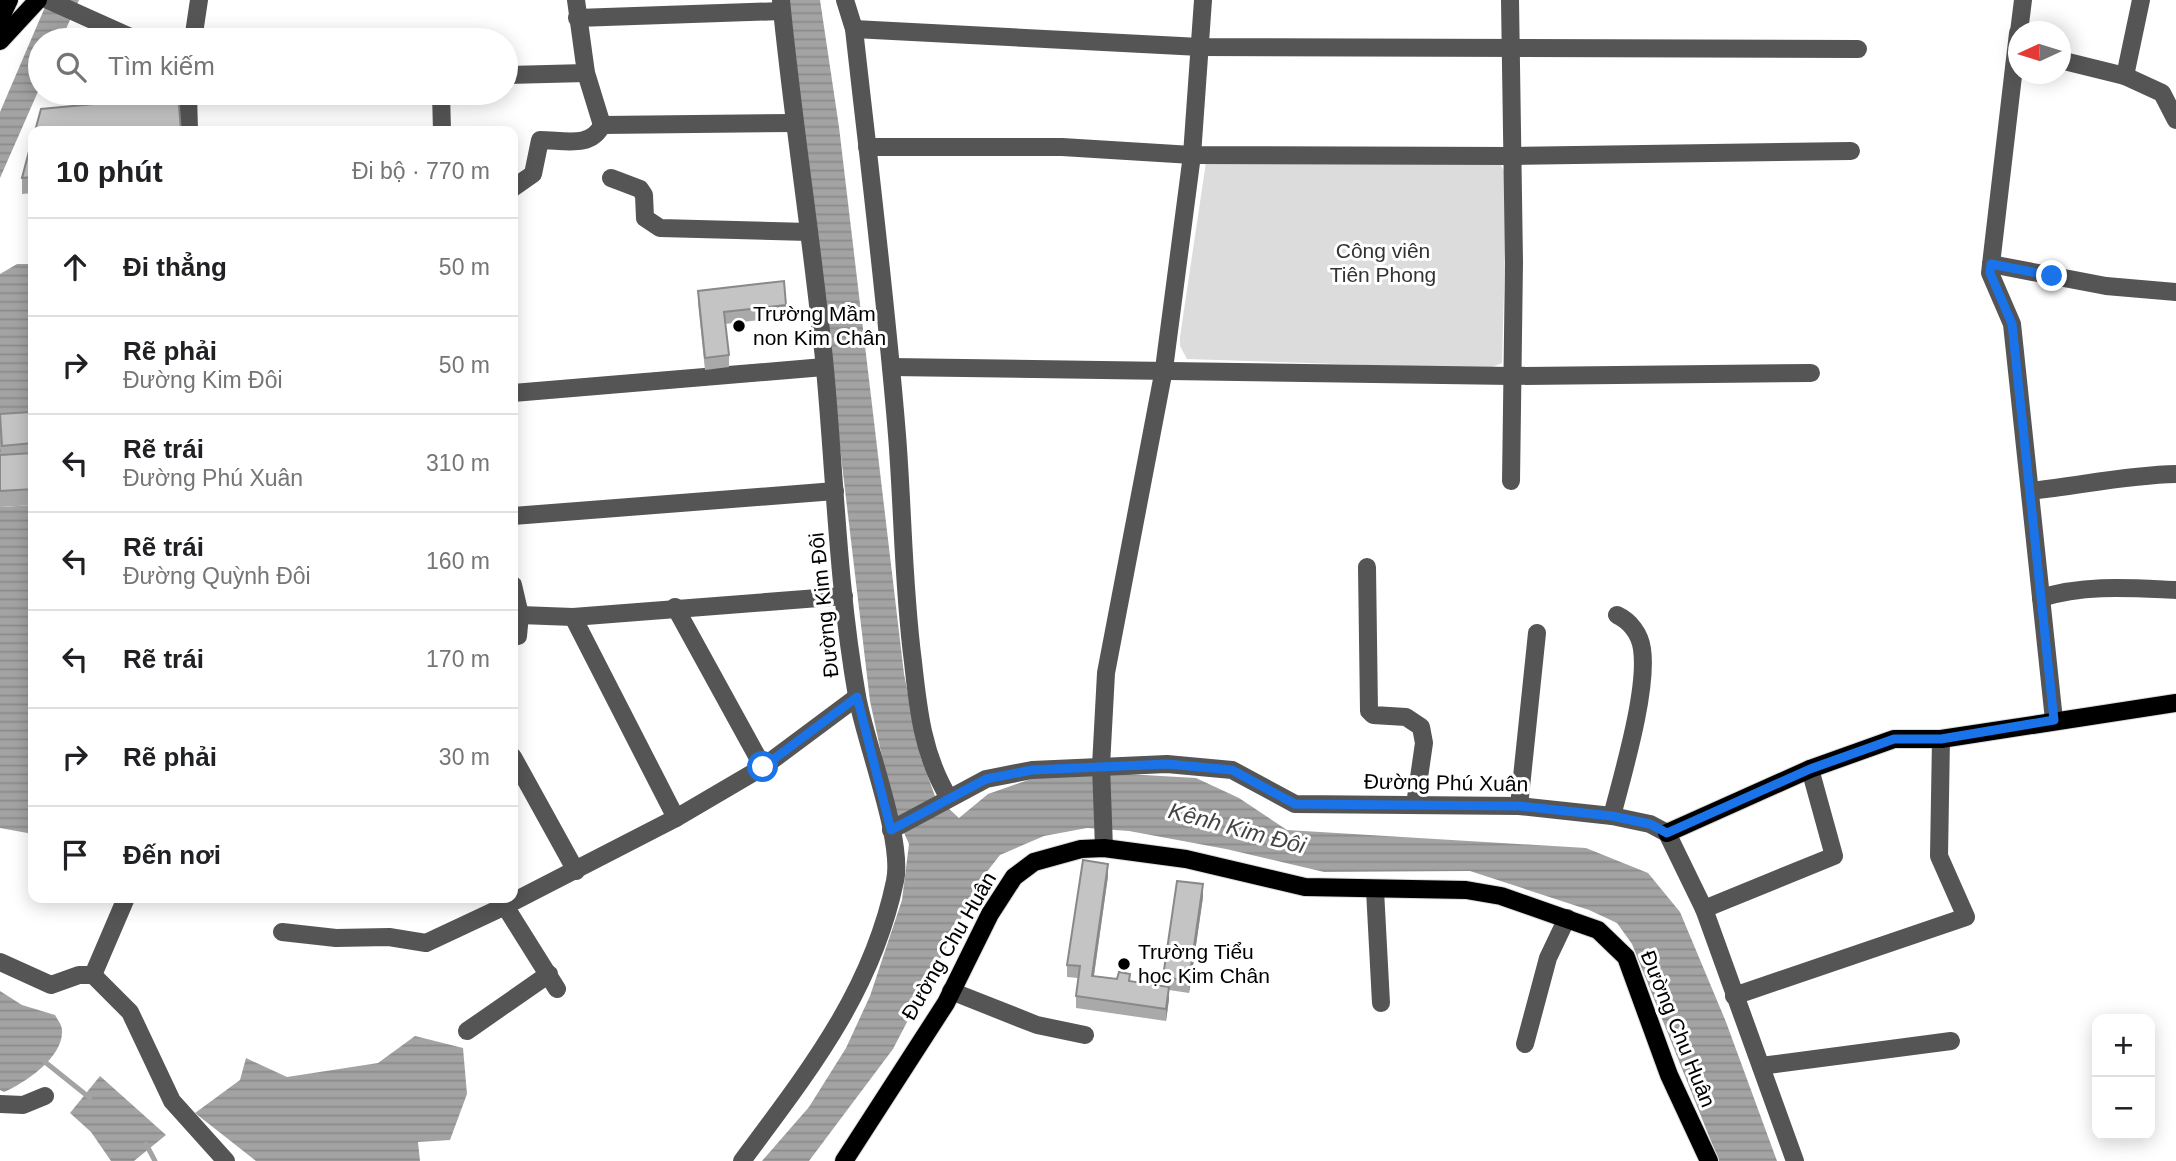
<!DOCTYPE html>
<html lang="vi">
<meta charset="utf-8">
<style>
body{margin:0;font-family:Arial,sans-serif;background:#f2f2f2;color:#202124}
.controls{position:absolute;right:21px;bottom:21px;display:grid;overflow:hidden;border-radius:14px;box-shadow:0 4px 18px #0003}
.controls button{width:63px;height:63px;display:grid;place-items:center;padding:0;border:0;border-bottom:2px solid #e0e0e0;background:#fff;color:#202124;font:35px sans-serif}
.compass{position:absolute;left:2008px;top:21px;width:63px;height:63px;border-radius:50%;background:#fff;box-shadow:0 4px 18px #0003;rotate:266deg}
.stop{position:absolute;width:21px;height:21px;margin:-16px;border:5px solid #1a73e8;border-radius:50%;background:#fff}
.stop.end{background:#1a73e8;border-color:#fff;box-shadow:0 2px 7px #0008}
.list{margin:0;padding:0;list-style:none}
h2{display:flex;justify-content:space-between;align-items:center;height:91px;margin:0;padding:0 28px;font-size:30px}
h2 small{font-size:23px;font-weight:400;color:#757577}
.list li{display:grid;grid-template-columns:46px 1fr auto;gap:21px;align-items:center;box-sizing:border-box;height:98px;padding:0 28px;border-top:2px solid #e0e0e0}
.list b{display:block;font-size:26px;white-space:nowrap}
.list p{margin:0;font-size:23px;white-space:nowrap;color:#757577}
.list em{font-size:23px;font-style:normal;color:#757577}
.icon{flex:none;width:38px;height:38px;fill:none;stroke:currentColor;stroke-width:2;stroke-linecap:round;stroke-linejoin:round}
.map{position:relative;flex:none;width:2176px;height:1161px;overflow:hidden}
.search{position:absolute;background:#fff;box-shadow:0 4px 18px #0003;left:28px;top:28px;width:490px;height:77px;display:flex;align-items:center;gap:18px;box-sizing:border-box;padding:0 24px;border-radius:38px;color:#757577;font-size:26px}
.panel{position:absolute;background:#fff;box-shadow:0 4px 18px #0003;left:28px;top:126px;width:490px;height:777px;border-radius:14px}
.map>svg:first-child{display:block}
.green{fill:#dcdcdc}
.water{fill:url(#water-rules)}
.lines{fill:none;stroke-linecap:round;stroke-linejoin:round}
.stream{stroke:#a3a3a3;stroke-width:5}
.major-casing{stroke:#dbdbdb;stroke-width:20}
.minor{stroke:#555;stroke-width:18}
.major{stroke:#000;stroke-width:18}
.wall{fill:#a9a9a9}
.shaded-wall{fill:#898989}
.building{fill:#c4c4c4;stroke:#898989;stroke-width:2}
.route{stroke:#1a73e8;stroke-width:9}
.poi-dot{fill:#000;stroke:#fff;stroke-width:2.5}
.labels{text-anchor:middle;stroke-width:6;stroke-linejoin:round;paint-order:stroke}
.park-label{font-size:21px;fill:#333;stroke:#fff}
.poi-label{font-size:21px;fill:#000;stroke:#fff;text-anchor:start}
.street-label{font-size:21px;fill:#000;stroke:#fff}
.water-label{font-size:23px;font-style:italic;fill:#444;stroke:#fff}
</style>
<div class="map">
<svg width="2176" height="1161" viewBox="0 0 2176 1161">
<defs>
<pattern id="water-rules" width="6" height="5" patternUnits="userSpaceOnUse" patternTransform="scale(1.75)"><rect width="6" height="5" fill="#a3a3a3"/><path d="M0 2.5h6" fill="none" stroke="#8b8b8b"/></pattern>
</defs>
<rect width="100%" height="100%" fill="#fff"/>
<polygon class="green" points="1206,162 1494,162 1501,165 1507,178 1502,363 1488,369 1187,359 1180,346 1180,337"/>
<g class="water">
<polygon points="48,0 79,0 61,40 40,40 40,87 0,178 0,112"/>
<polygon points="787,0 820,0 839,127 904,674 921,758 935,796 959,818 988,794 1034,778 1126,774 1196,778 1239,798 1287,830 1586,848 1648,873 1680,912 1726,1022 1777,1161 1719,1161 1632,944 1617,923 1589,910 1470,871 1324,872 1226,849 1129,831 1087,828 1044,836 1000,855 982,878 893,1049 809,1161 762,1161 809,1107 846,1048 870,996 902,900 909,844 893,808 870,701"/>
<polygon points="17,264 33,264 33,414 2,462 0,471 0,274"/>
<polygon points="0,487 1,507 33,505 33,834 0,828"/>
<path d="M0,991L22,1005L55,1015C57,1019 62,1025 62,1030C64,1057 25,1083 4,1092L0,1090Z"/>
<polygon points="415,1036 463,1048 467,1094 450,1140 418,1142 420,1161 256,1161 195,1113 240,1080 246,1058 287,1077 378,1063"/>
<polygon points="100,1076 166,1135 134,1161 111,1161 91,1132 70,1113"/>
</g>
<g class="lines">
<g class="stream">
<polyline points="40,1058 90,1098"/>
<polyline points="146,1144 155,1161"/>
</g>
<g class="major-casing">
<g id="major">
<polyline points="0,19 9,0"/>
<polyline points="0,41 38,0"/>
<polyline points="1667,833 1810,769 1894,739 1941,739 2176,703"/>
<polyline points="844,1161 946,1003 990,914 1014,877 1034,862 1081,849 1104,848 1186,859 1305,887 1466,890 1501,896 1598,930 1626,957 1669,1075 1709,1161"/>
</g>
</g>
<g class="minor">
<polyline points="48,0 137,40"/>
<polyline points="576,0 586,73 602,125 794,123"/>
<path d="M845,0L854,29C869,164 886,299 897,435C903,510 903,586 913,662C918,709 923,756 949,798"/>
<polyline points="1510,0 1514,262 1511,481"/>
<polyline points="577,18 782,11"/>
<polyline points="854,29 1200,47 1858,49"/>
<polyline points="2019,32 2023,0"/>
<polyline points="2018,33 1990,273 2012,324 2054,720"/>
<polyline points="193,40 199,0"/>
<polyline points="2060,60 2125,76 2141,0"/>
<polyline points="506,75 586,73"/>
<polyline points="2125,76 2162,93 2176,120"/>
<polyline points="188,93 189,131"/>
<polyline points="441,93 442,131"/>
<polyline points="867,147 1062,147 1192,155 1513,156 1851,151"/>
<polyline points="611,178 640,189 644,195 645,218 660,228 809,232"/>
<path d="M513,188L533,174L540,140C563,140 591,149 602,125"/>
<polyline points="1991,264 2106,286 2176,292"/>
<polyline points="891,367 1512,376 1811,373"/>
<polyline points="513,393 824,367"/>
<path d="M2030,491C2079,486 2126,475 2176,474"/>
<polyline points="513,516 835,491"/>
<polyline points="1367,567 1369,711 1373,715 1406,717 1421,727 1424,743 1415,805"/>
<polyline points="513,585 520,615 518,636 513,637"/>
<path d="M2041,598C2085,584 2131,588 2176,590"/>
<polyline points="675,607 763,767"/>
<polyline points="520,615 573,617 844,596"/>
<polyline points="573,617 676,818"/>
<polyline points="513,757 576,871"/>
<polyline points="1519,806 1537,633"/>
<path d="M1612,816C1623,773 1648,690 1642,649C1640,634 1630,621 1617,615"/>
<polyline points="891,830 986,779 1032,770 1167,764 1232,770 1295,804 1519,806 1612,816 1650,824 1667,833 1704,909 1795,1161"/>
<polyline points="1104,848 1101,766 1106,673 1164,369 1192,155 1203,0"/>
<polyline points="1375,890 1381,1003"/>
<polyline points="1704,909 1834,856 1810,769"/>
<polyline points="282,932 336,938 389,937 426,943 505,906 500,898"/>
<polyline points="0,962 51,985 79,975 93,975 130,1012 172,1101 226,1161"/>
<polyline points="93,975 126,898"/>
<polyline points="557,989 505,906 676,818 763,767 857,697"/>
<polyline points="951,991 1037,1025 1085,1035"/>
<polyline points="1734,996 1966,917 1939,856 1941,739"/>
<polyline points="467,1031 549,974"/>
<polyline points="1525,1044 1548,958 1567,918"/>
<polyline points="1761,1066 1951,1041"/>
<polyline points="0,1104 23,1105 45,1096"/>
<path d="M742,1161C808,1072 872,992 895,881C904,840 865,742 857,696C838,589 835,478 825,369C813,246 793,123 781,0"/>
</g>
<use href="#major" class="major"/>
</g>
<g class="wall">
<polygon points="33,136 33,193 22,194 22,178"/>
<polygon points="698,291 786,305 786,317 725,324 729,355 729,367 705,370 698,303"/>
<polygon points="33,398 33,531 33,505 0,507 0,455 1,455 0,414 30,412"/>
<polygon points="1108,876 1094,976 1163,986 1163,977 1203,897 1189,993 1169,990 1169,999 1166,1021 1076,1008 1076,996 1078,978 1067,977 1067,965"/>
</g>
<g class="shaded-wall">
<polygon points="1108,864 1108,876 1092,988 1092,976"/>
<polygon points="1203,884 1203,897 1189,993 1189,981"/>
<polygon points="1169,987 1169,999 1166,1021 1166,1009"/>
</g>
<g class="building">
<polygon points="150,93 178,93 181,131 35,131 41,109 147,99"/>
<polygon points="33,136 33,177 22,178"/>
<polygon points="784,281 786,305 724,312 729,355 705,358 698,291"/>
<polygon points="30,398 33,398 33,443 2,446 0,414 30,412"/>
<polygon points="33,453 33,515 33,489 0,491 0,455"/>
<polygon points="1083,860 1108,864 1092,976 1117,979 1119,972 1130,974 1129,981 1169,987 1166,1009 1076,996 1080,966 1067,965"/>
<polygon points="1177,881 1203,884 1189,981 1163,977"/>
</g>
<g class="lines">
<polyline class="route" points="763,767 857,697 891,830 986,779 1032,770 1167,764 1232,770 1295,804 1519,806 1612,816 1650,824 1667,833 1810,769 1894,739 1941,739 2054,720 2012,324 1990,273 1991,264 2052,276"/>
</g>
<g class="poi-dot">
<circle cx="739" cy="326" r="7"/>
<circle cx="1124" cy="964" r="7"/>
</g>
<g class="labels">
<g class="park-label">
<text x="1383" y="258">Công viên<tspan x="1383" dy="24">Tiên Phong</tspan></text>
</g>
<g class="poi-label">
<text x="753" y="321">Trường Mầm<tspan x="753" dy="24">non Kim Chân</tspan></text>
<text x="1138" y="959">Trường Tiểu<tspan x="1138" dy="24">học Kim Chân</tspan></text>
</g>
<g class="street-label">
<text transform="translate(824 605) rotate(-96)" y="7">Đường Kim Đôi</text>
<text transform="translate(1446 783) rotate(1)" y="7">Đường Phú Xuân</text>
<text transform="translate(949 946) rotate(-60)" y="7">Đường Chu Huân</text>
<text transform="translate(1678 1029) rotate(68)" y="7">Đường Chu Huân</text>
</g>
<g class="water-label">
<text transform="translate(1237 828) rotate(15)" y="8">Kênh Kim Đôi</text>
</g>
</g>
</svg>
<div class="controls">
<button>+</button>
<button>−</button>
</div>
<svg class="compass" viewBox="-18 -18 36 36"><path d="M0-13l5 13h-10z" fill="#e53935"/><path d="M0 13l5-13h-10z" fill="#757577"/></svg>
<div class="stop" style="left:763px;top:767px"></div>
<div class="stop end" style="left:2052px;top:276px"></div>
<div class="search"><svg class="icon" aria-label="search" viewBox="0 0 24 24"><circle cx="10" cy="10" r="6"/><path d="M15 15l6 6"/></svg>Tìm kiếm</div>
<section class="panel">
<h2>10 phút<small>Đi bộ · 770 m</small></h2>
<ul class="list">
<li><svg class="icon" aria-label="ahead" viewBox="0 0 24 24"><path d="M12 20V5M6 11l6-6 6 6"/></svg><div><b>Đi thẳng</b></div><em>50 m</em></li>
<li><svg class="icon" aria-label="right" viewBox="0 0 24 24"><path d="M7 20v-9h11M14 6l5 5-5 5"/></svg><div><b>Rẽ phải</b><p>Đường Kim Đôi</p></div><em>50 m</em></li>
<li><svg class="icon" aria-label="left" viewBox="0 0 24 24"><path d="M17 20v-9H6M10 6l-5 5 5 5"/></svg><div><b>Rẽ trái</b><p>Đường Phú Xuân</p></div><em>310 m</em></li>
<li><svg class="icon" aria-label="left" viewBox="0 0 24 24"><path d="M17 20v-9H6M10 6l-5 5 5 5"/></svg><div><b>Rẽ trái</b><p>Đường Quỳnh Đôi</p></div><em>160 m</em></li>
<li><svg class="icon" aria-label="left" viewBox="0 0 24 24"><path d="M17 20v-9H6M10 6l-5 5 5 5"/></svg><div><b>Rẽ trái</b></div><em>170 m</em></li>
<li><svg class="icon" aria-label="right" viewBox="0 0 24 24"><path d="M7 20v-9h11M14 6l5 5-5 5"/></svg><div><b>Rẽ phải</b></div><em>30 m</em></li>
<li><svg class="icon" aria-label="arrive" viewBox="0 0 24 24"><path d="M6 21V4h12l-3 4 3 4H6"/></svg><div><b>Đến nơi</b></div></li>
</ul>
</section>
</div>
